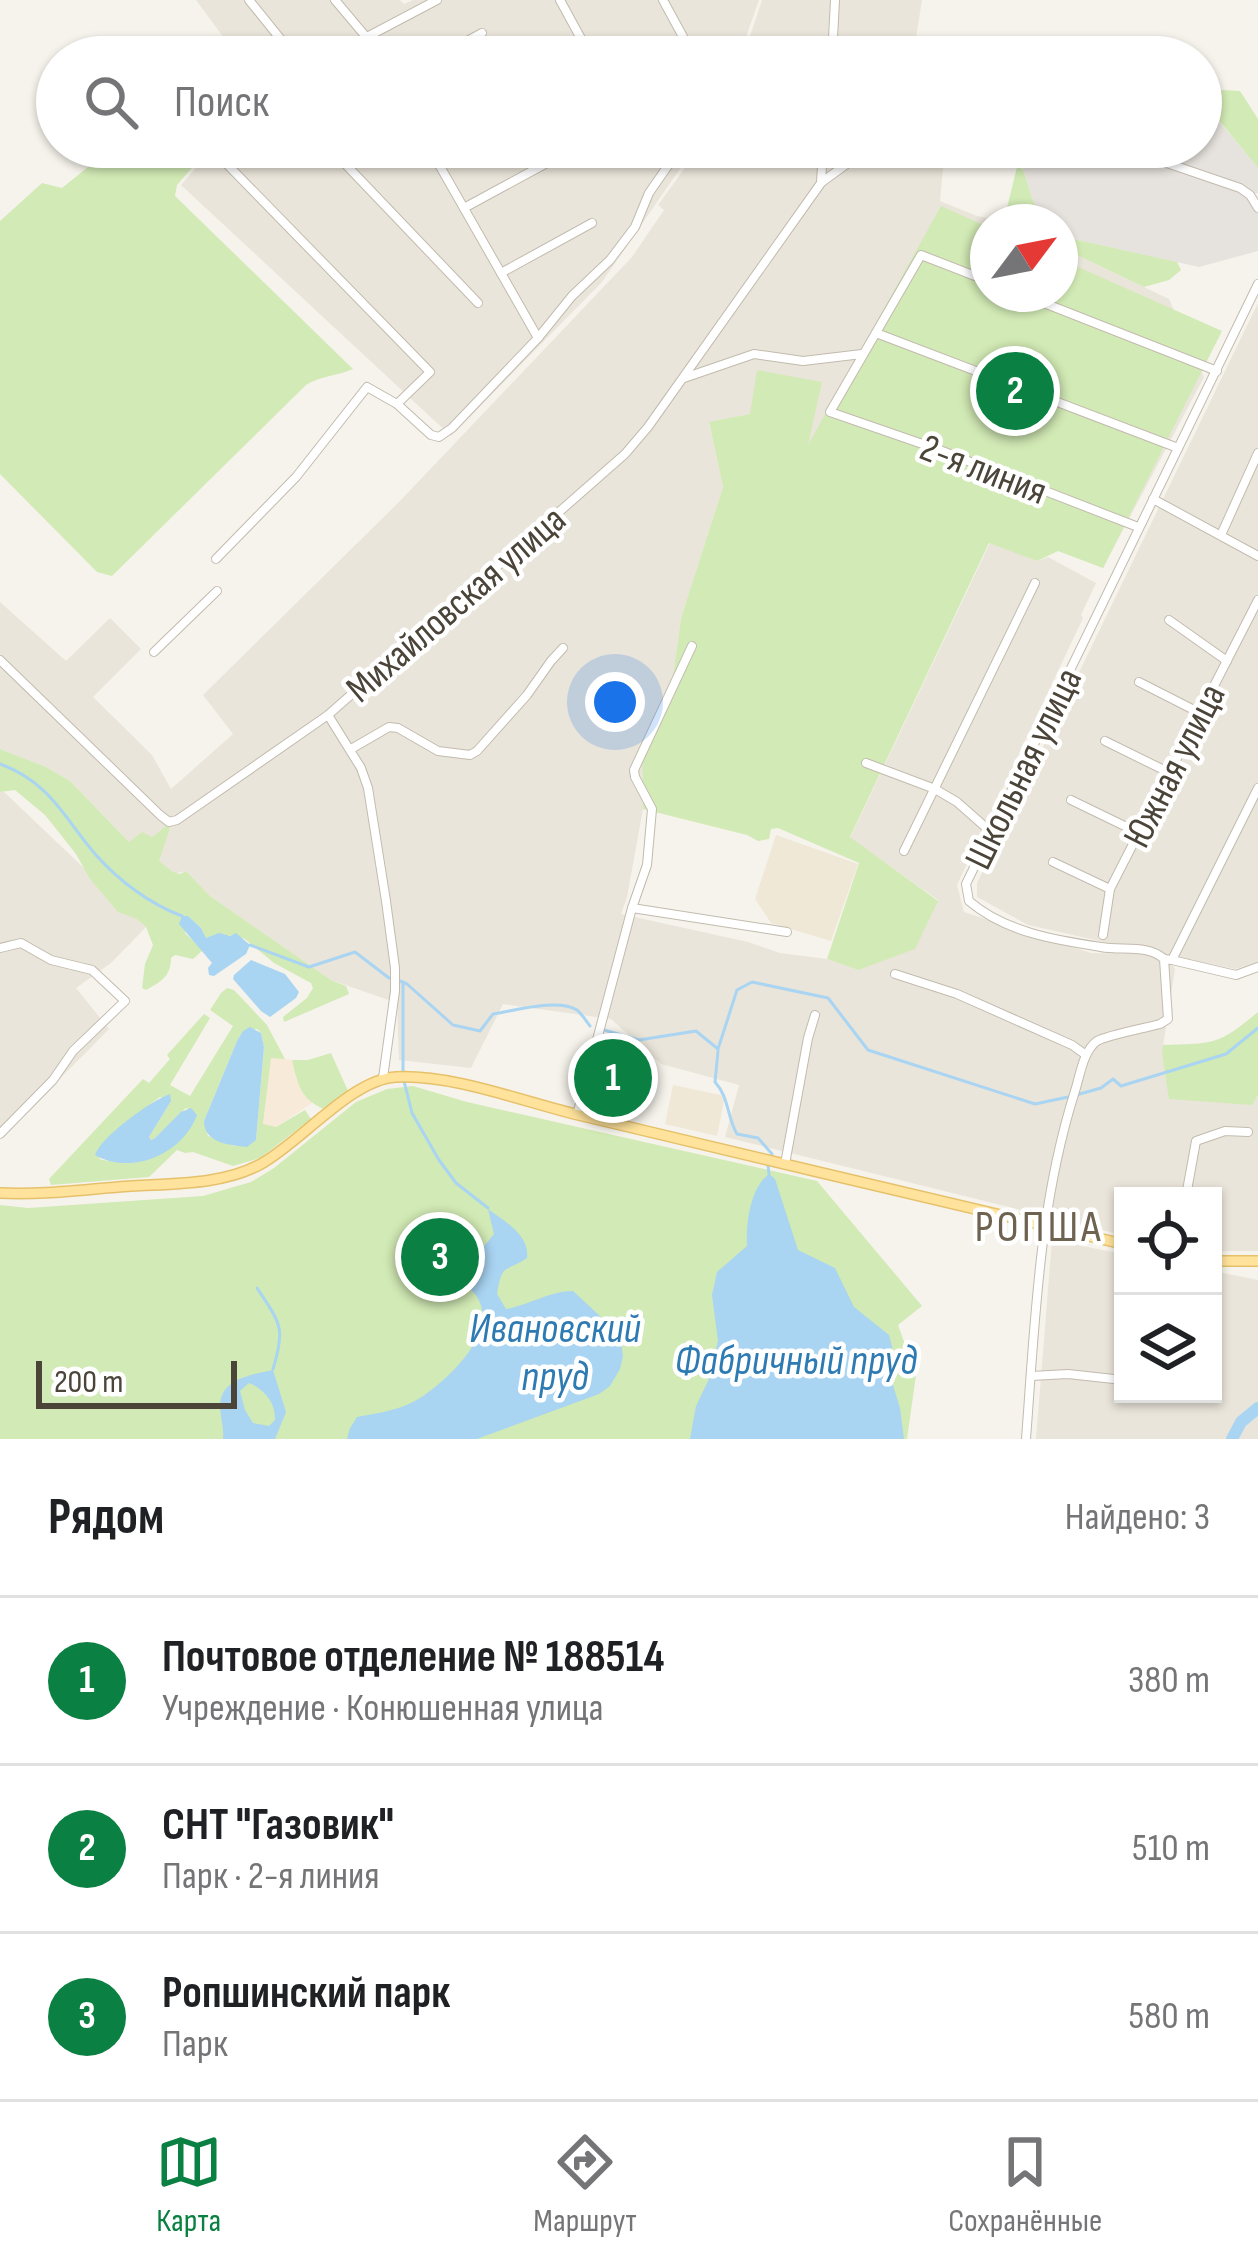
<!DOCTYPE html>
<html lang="ru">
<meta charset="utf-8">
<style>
body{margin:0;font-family:"Sofia Sans Condensed",sans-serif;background:#f6f6f6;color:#202124}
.controls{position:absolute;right:36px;bottom:36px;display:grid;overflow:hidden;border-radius:0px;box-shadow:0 3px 9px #0004}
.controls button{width:108px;height:108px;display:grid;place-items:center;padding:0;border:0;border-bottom:3px solid #e0e0e0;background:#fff;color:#202124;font:60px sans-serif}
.compass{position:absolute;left:970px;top:204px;width:108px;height:108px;border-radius:50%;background:#fff;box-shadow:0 3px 9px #0004;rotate:58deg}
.scale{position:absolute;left:36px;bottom:30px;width:201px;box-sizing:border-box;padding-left:12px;border:6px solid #4b4439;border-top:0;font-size:33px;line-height:42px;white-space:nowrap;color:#4b4439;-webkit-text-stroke:9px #fff;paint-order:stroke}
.you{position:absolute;left:615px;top:702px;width:42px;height:42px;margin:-30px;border:9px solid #fff;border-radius:50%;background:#1a73e8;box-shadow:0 0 0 18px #1a73e833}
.badge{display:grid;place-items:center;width:78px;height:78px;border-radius:50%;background:#0b8043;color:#fff;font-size:39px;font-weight:700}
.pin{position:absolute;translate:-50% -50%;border:6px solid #fff;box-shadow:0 3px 12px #0006}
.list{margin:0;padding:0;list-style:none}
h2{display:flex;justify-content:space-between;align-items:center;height:156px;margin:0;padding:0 48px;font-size:51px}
h2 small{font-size:39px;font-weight:400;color:#757577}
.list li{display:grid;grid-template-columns:78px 1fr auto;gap:36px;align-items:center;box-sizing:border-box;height:168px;padding:0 48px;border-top:3px solid #e0e0e0}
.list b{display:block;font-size:45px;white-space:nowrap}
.list p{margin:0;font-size:39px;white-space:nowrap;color:#757577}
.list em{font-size:39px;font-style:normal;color:#757577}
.icon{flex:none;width:66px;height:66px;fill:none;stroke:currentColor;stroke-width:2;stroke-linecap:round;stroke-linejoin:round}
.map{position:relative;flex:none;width:1258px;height:1439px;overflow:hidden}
.search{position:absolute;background:#fff;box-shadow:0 3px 9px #0004;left:36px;right:36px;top:36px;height:132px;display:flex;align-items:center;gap:30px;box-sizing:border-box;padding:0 42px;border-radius:66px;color:#757577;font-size:45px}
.sheet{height:660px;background:#fff}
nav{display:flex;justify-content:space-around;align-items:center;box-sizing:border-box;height:168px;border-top:3px solid #e0e0e0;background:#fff;font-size:33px;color:#757577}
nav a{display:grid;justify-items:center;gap:6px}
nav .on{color:#0b8043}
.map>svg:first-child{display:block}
.residential{fill:#eae5da}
.commercial{fill:#f7ead8}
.industrial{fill:#e6e2dd}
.education{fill:#efe8d6}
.green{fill:#d2eab5;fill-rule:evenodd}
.water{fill:#a9d4f2;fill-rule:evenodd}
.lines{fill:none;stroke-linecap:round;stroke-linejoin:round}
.stream{stroke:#a9d4f2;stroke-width:3}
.river{stroke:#a9d4f2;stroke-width:12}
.minor-casing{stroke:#c2bbae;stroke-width:10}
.major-casing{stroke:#e6c16a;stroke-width:12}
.minor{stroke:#fff;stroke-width:8}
.major{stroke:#ffe39c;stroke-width:9}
.labels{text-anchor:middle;stroke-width:9;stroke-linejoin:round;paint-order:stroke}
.street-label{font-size:39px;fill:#4b4439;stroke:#fff}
.water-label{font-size:42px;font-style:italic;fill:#2e7ab2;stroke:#fff}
.quarter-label{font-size:45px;letter-spacing:3px;fill:#6e6250;stroke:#fff}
</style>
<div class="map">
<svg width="1258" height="1439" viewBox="0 0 1258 1439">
<rect width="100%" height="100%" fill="#f6f3ec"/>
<g class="residential">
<polygon points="196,0 400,0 404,4 413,0 759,0 739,57 238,57"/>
<polygon points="762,0 922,0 913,57 743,57"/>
<polygon points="214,147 695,147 602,282 451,436 181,185"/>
<polygon points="700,147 945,147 940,201 977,216 1008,222 988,222 988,294 1060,294 1060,247 1169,299 1204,377 1103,568 805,451 750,414 709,423 723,487 681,618 672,683 642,754 643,809 627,897 621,914 748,942 780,953 827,959 858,970 938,900 850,838 990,543 1037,561 1048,557 1096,583 1081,615 1083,618 957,885 964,912 1091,953 1158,954 1028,925 977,897 977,883 1258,303 1258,962 1235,969 1165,954 1175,969 1162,1053 1257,1098 1258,1095 1258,1251 1213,1251 1213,1196 1123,1196 1123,1235 725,1137 739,1085 661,1064 611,1019 503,1004 471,1068 399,1060 397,1003 331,980 210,896 186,871 173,874 151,868 170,828 166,826 152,837 130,843 70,781 46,767 0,749 0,602 66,661 110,618 141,649 93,697 152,755 171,789 233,734 203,695 399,502 632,257 664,210 658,205"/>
<polygon points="0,792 4,792 146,927 111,963 76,988 109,1029 0,1139"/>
<polygon points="1052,1240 1123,1254 1123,1394 1213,1394 1213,1271 1258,1280 1258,1439 1036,1439"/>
</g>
<polygon class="commercial" points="271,1057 292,1060 296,1079 312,1103 276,1127 263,1125"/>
<polygon class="industrial" points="1201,100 1258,168 1258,193 1251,194 1258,208 1258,251 1199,267 1060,236 1060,222 1047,222 1033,201 1023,169 1032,147 1201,147"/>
<g class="education">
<polygon points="776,835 858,864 831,941 771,923 755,899"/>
<polygon points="673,1085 725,1096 717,1136 665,1124"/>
</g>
<g class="green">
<polygon points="1222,90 1240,91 1258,119 1258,168 1207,106 1210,95"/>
<path d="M113,147H210L177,185L175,196L353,369C337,376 320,376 306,385L112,576L97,572L0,474V221L42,183L62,188Z"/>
<polygon points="1017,167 1023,169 1033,201 1047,222 1004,220"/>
<polygon points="941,206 988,227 988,294 1060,294 1060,259 1222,331 1103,568 1058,551 1037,561 989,543 850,837 938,901 915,949 858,970 827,959 859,863 778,828 771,829 769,839 758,841 747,835 643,809 642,754 672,683 681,618 723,487 709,422 750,414 757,370 822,382 808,445"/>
<polygon points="1060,236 1177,262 1181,270 1169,280 1144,287 1060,247"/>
<path d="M0,749L46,767L70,781L129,842L142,832L152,837L166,826L170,828L159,861L173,872L180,874L186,871L210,896L331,980L346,986L349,994L284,1022L283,1017L307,998L313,988L311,983L274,963L245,939L234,935L206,939L201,928L188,916L185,933L203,950L193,959L175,955L171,958C171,976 161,982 146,990L142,988L145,964L153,945L146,927L137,919L118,912L90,879L76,854L45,815L15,790L0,792Z"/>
<path d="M227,988L234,990L267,1025L285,1059L271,1058L263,1124L276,1127L305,1110L311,1119L260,1158L233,1166L193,1152L185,1153L177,1150L149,1177L51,1185L49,1179L143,1079L149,1083L170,1059L167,1055L204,1014L210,1018L170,1085L190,1096L233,1026L210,1010L221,993ZM257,1029L261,1033L264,1047L256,1140L234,1146L208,1136L204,1121L237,1041L243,1031ZM160,1097L171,1101L149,1137L151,1140L155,1138L186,1108L196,1115C192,1129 184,1136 172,1145C148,1164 128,1166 99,1159L114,1132Z"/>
<path d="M1258,1012V1095L1252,1105L1169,1099L1162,1053L1163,1045C1215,1043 1217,1046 1258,1012Z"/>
<path d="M331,1053L348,1091L324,1109C301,1100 297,1083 292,1060H308Z"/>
<polygon points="413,1086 467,1102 817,1181 922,1306 898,1325 916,1375 907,1439 0,1439 0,1205 28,1208 203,1196 251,1182 274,1168 356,1102 387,1089"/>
</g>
<g class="water">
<polygon points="182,916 188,916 201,928 206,938 219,933 230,936 236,933 250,945 246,954 214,976 209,975 208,968 212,963 179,924"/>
<polygon points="251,960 285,974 299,992 296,998 270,1017 261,1011 233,979 234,975"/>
<path d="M250,1027L261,1033L264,1047L256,1140L247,1147C229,1145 204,1143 204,1121L237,1041L243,1031Z"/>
<path d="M170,1094L171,1101L149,1137L151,1140L155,1138L181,1112L191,1108L197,1115C183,1154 131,1176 95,1155C101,1137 150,1101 170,1094Z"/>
<path d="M769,1174L775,1179L798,1250L835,1268L854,1307L889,1335L896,1362L892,1382L900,1408L904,1439H690L696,1406L709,1379L718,1341L712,1295L717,1272L747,1246C746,1223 750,1188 769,1174Z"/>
<path d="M488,1209C504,1221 530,1235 527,1258C505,1273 502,1262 497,1294L506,1309C530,1305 549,1291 573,1291L615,1330L621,1342L623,1356L620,1369L610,1386L599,1394L477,1439H347L350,1428L357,1417C378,1413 402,1410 420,1398C454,1376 517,1314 459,1281C448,1275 435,1275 423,1273L431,1266L481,1250L494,1234Z"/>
<path d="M273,1370L286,1412L275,1439H223C224,1428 221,1419 220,1408C219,1379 250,1375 273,1370ZM249,1383C264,1389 276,1403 275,1420L269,1426L253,1423L245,1410L240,1391Z"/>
</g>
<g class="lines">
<g class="stream">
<path d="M0,764C51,783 64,818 96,855C119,881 150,904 182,916"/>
<polyline points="250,945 309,967 355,952 389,978"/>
<path d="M400,981L407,984L453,1025L480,1031L493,1014C514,1011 558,998 577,1010C581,1013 587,1022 590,1026"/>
<polyline points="403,982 403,1077 412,1113 439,1160 456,1183 488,1208"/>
<polyline points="604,1030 639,1040 696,1031 718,1049 737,990 752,982 828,998 868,1050 1035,1104 1068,1097"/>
<path d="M718,1051L715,1082C729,1097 727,1117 737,1134L758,1138L772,1154"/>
<polyline points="1076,1095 1101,1088 1113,1079 1121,1086 1226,1054 1258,1028"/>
<polyline points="768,1165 769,1174"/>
<path d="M257,1288C280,1323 286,1327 273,1369"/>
</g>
<polyline class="river" points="1232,1439 1241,1422 1258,1408"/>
<g class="minor-casing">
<g id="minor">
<polyline points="249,0 295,57"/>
<polyline points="335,0 367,38 378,57"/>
<polyline points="560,0 591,57"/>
<polyline points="663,0 694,57"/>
<polyline points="329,57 437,0"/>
<polyline points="438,57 482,33"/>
<polyline points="832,57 835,0"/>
<polyline points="228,147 219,156 430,372 397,404"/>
<polyline points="329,147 478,303"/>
<polyline points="429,147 538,338"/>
<polyline points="1120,147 1240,188 1250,195 1258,208"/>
<polyline points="822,182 870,147"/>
<polyline points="464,208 556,158"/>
<polyline points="501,273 592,223"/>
<polyline points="988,281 921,255 830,412 937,449 1138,527"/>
<polyline points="1021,294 1217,371"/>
<polyline points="876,333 1178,448"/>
<polyline points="684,378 754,354 803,361 862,354"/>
<polyline points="1153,499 1258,556"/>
<polyline points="1221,535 1258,453"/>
<polyline points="216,559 296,477 367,387 397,404 431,435 439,437 452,428 538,338 572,296 610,260 635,227 649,193 681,147"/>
<polyline points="1169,620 1227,661"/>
<polyline points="154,652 217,591"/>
<polyline points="0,660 160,815 169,822 177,820 328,715 625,454 648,427 821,183 823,147"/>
<polyline points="1139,682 1200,713"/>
<polyline points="328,715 361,768 368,788 386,901 395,968 395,991 383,1078"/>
<polyline points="1105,741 1170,773"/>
<polyline points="351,749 389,727 398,728 438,751 470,755 477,751 527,695 551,661 563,648"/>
<polyline points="866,763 935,789 957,802 991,832"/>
<polyline points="1071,800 1139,833"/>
<polyline points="904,851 1035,583"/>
<polyline points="1053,862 1110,889"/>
<polyline points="632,908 787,932"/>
<polyline points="1103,935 1110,889 1258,600"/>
<polyline points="0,948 21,943 51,960 92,970 125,1001 73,1051 53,1080 0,1134"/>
<polyline points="1164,959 1172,960 1258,788"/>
<polyline points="1172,960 1236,975 1258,967"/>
<polyline points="895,974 957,994 1072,1045 1086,1055"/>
<polyline points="577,1115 632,908 647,865 652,809 635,777 634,770 692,646"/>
<polyline points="785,1164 808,1038 815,1015"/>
<polyline points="1186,1196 1196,1141 1225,1131 1248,1132"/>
<polyline points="1031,1376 1068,1374 1123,1380"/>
<path d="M1026,1439C1035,1321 1039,1204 1075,1091C1080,1076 1083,1051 1097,1041C1108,1035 1146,1028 1160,1024L1168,1019L1164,959C1148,944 1122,951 1101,947C1055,940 1005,932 969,901L966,884L1258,284"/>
</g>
</g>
<g class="major-casing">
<g id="major">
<path d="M0,1193C40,1195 79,1190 118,1187C164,1183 219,1187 261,1164C301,1142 352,1079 396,1077C454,1074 526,1103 583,1116C763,1158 943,1203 1123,1244"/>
<polyline points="1213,1261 1258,1261"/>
</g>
</g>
<use href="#minor" class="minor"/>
<use href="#major" class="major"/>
</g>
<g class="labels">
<g class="street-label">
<text transform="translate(984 468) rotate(21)" y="14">2-я линия</text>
<text transform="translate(455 603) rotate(-41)" y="14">Михайловская улица</text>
<text transform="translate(1173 765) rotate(-63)" y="14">Южная улица</text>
<text transform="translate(1022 768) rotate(-64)" y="14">Школьная улица</text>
</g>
<g class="water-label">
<text x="555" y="1342">Ивановский<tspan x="555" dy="48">пруд</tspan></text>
<text x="796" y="1374">Фабричный пруд</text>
</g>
<g class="quarter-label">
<text x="1039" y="1241">РОПША</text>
</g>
</g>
</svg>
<div class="controls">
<button><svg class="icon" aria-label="locate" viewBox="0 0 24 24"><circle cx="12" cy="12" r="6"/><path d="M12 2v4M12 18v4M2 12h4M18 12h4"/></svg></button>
<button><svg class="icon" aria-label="layers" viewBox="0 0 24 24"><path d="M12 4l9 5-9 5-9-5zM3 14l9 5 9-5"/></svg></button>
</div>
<svg class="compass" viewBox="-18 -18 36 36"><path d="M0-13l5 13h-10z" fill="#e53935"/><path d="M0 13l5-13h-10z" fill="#757577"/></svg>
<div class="scale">200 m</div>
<div class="you"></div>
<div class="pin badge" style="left:613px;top:1078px">1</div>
<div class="pin badge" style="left:1015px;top:391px">2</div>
<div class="pin badge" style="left:440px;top:1257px">3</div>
<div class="search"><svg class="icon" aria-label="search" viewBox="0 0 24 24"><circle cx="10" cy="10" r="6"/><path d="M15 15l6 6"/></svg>Поиск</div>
</div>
<section class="sheet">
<h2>Рядом<small>Найдено: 3</small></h2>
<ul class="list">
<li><span class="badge">1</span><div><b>Почтовое отделение № 188514</b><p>Учреждение · Конюшенная улица</p></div><em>380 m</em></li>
<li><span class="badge">2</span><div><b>СНТ &quot;Газовик&quot;</b><p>Парк · 2-я линия</p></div><em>510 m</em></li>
<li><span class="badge">3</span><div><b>Ропшинский парк</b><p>Парк</p></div><em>580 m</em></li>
</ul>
</section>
<nav>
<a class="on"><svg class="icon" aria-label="map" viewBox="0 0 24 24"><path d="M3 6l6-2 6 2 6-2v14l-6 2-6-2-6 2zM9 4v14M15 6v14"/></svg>Карта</a>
<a><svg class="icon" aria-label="directions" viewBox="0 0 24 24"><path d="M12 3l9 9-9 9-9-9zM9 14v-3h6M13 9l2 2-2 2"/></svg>Маршрут</a>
<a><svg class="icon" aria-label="saved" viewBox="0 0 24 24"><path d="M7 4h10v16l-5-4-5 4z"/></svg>Сохранённые</a>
</nav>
